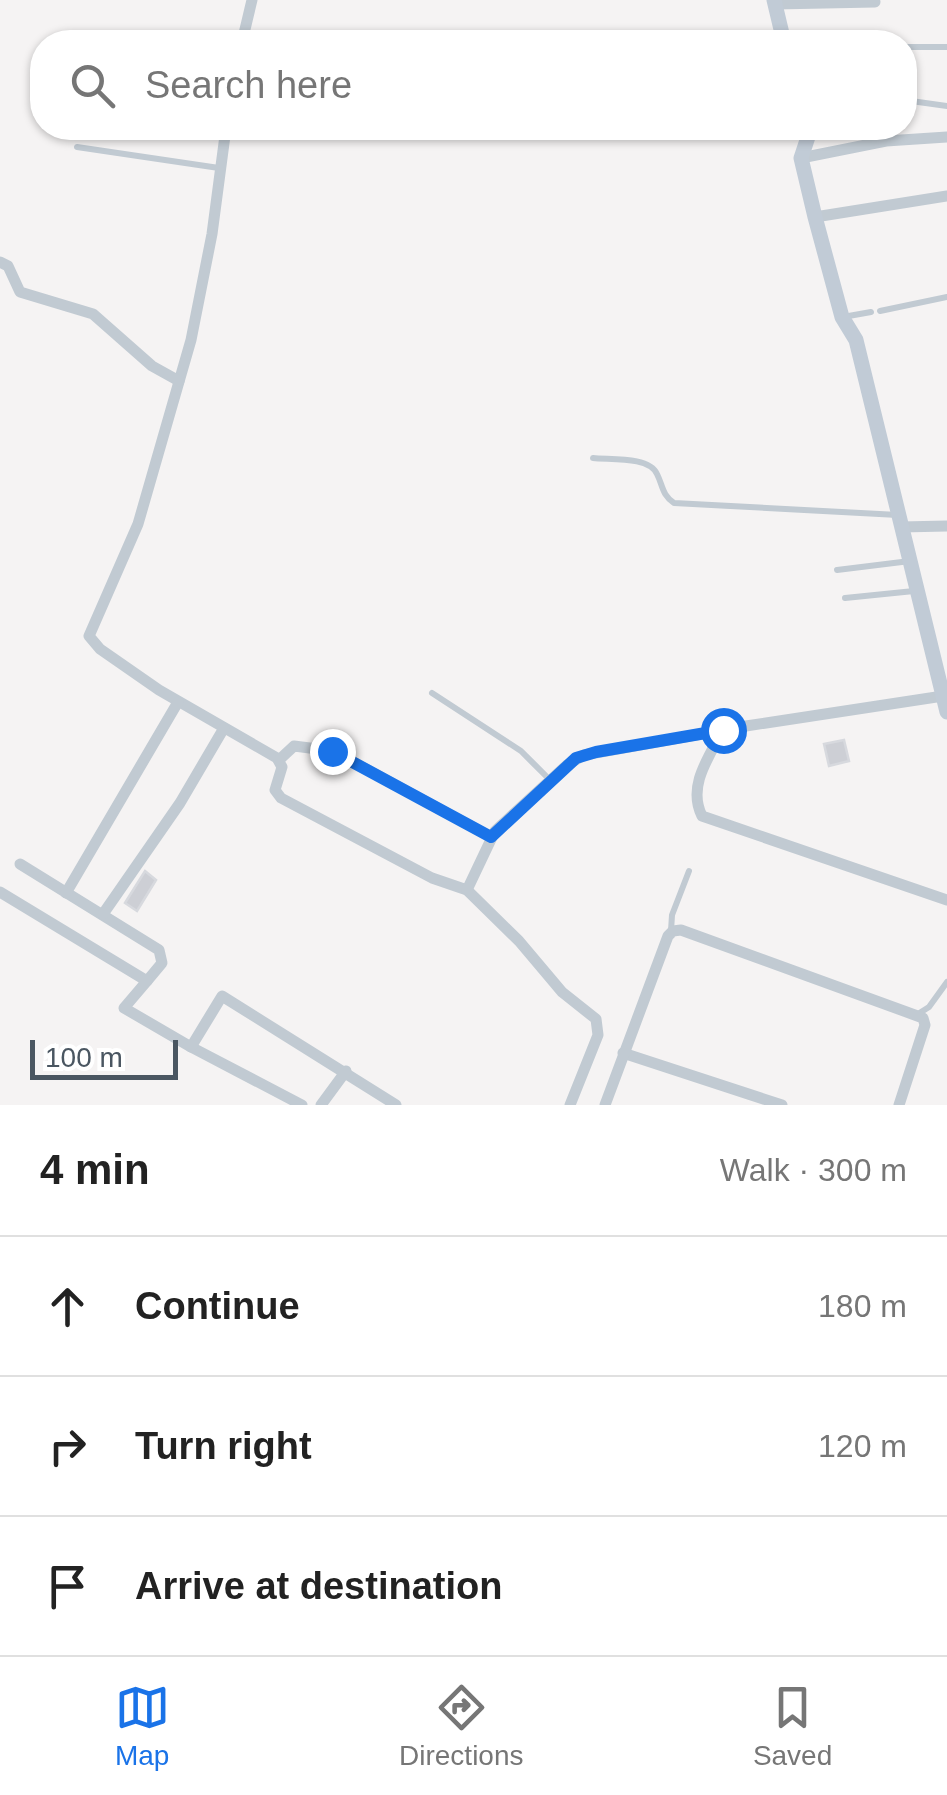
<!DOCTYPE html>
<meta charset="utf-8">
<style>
body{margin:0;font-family:Arial,sans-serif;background:#f2f2f2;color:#222}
.scale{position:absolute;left:30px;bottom:25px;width:148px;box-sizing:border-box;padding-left:10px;border:5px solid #4a5661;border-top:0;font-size:28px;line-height:35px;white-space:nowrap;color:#4a5661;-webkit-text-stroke:8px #fff;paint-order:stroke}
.stop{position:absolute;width:30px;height:30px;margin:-22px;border:8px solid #1a73e8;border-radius:50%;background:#fff}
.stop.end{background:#1a73e8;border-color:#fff;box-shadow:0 2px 10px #0008}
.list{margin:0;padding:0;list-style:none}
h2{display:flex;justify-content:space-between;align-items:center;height:130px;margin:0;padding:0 40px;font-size:42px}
h2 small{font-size:32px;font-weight:400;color:#767676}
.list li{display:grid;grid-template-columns:65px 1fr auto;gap:30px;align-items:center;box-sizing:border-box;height:140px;padding:0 40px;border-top:2px solid #e0e0e0}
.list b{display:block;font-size:38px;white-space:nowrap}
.list em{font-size:32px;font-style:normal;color:#767676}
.icon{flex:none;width:55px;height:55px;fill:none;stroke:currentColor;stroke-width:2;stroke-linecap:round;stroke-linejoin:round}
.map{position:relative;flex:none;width:947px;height:1105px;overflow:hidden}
.search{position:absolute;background:#fff;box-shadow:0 2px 8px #0004;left:30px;right:30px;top:30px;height:110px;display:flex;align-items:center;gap:25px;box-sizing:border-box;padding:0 35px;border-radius:40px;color:#767676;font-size:38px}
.sheet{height:550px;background:#fff}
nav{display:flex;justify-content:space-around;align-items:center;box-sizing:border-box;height:140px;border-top:2px solid #e0e0e0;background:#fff;font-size:28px;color:#767676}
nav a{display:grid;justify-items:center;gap:5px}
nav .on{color:#1a73e8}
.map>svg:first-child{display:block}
.building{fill:#cdcfd5;stroke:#d7d9de;stroke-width:2.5}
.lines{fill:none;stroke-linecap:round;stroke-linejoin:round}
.service{stroke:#c1cad2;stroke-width:6}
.minor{stroke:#c1cad2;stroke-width:11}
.secondary{stroke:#c1cbd6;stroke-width:15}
.route{stroke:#1a73e8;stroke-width:12}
</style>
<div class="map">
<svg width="947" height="1105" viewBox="0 0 947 1105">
<rect width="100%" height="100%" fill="#f5f3f3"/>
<g class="building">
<polygon points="844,740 849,761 829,766 824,744"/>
<polygon points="145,871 156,880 137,911 125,903"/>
</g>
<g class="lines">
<g class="service">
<polyline points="906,47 947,47"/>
<polyline points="907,47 911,101"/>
<polyline points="904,100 947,106"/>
<polyline points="77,147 219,168"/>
<polyline points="880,311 947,297"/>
<polyline points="843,317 871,312"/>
<path d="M593,458C610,460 649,456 657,474C663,486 662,495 674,503L898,515"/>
<polyline points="837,570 910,561"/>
<polyline points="845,598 914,591"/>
<polyline points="432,693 521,751 550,780"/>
<polyline points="671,931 672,915 689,871"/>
<polyline points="918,1014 929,1007 947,982"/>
</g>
<g class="minor">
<polyline points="775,4 875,2"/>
<polyline points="242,42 252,0"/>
<polyline points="226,128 212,234 191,340 138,524 89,636 100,649 159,690 277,758 282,767 275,790 281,798 432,878 467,890 519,941 562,992 596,1019 598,1035 570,1105"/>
<polyline points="801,158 886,141 947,137"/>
<polyline points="815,217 947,196"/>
<polyline points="0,262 8,266 20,292 93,314 152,366 179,381"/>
<polyline points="901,527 947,526"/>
<path d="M723,730C709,757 687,786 702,816L947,900"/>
<polyline points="279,760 294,746 333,751 491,837"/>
<polyline points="20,864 159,950 162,963 147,981"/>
<polyline points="467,890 495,831 567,765 584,755 746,726 943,696"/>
<polyline points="0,892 147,981 124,1008 191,1047 302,1105"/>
<polyline points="66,893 178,702"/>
<polyline points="103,914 180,803 224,728"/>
<polyline points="191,1047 222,996 396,1105"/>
<polyline points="623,1053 782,1105"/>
<polyline points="321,1105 346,1071"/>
<polyline points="605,1105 668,936 673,931 681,930 923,1018 925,1025 899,1105"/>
</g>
<g class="secondary">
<polyline points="774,0 784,42"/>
<polyline points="806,128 808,137 801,158 815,217 842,317 856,340 947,712"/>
</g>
</g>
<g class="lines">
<polyline class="route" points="332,751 491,837 576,758 596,752 723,730"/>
</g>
</svg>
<div class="scale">100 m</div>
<div class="stop" style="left:723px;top:730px"></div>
<div class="stop end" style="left:332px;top:751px"></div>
<div class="search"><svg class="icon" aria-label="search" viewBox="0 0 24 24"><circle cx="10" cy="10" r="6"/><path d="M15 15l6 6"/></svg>Search here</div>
</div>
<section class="sheet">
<h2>4 min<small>Walk · 300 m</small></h2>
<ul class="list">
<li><svg class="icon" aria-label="ahead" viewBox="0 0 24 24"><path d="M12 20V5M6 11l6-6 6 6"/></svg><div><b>Continue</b></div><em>180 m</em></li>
<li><svg class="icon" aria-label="right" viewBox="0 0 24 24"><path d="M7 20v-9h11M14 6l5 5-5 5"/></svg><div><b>Turn right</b></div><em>120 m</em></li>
<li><svg class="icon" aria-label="arrive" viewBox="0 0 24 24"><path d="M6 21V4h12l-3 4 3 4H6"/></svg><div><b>Arrive at destination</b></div></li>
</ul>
</section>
<nav>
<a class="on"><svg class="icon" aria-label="map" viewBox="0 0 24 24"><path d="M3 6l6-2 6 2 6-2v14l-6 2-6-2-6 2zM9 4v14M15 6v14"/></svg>Map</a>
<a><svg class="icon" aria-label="directions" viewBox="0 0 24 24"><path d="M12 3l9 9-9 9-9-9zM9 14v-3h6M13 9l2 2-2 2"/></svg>Directions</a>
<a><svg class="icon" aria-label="saved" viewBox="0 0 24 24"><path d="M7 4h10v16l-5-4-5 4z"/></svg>Saved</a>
</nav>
